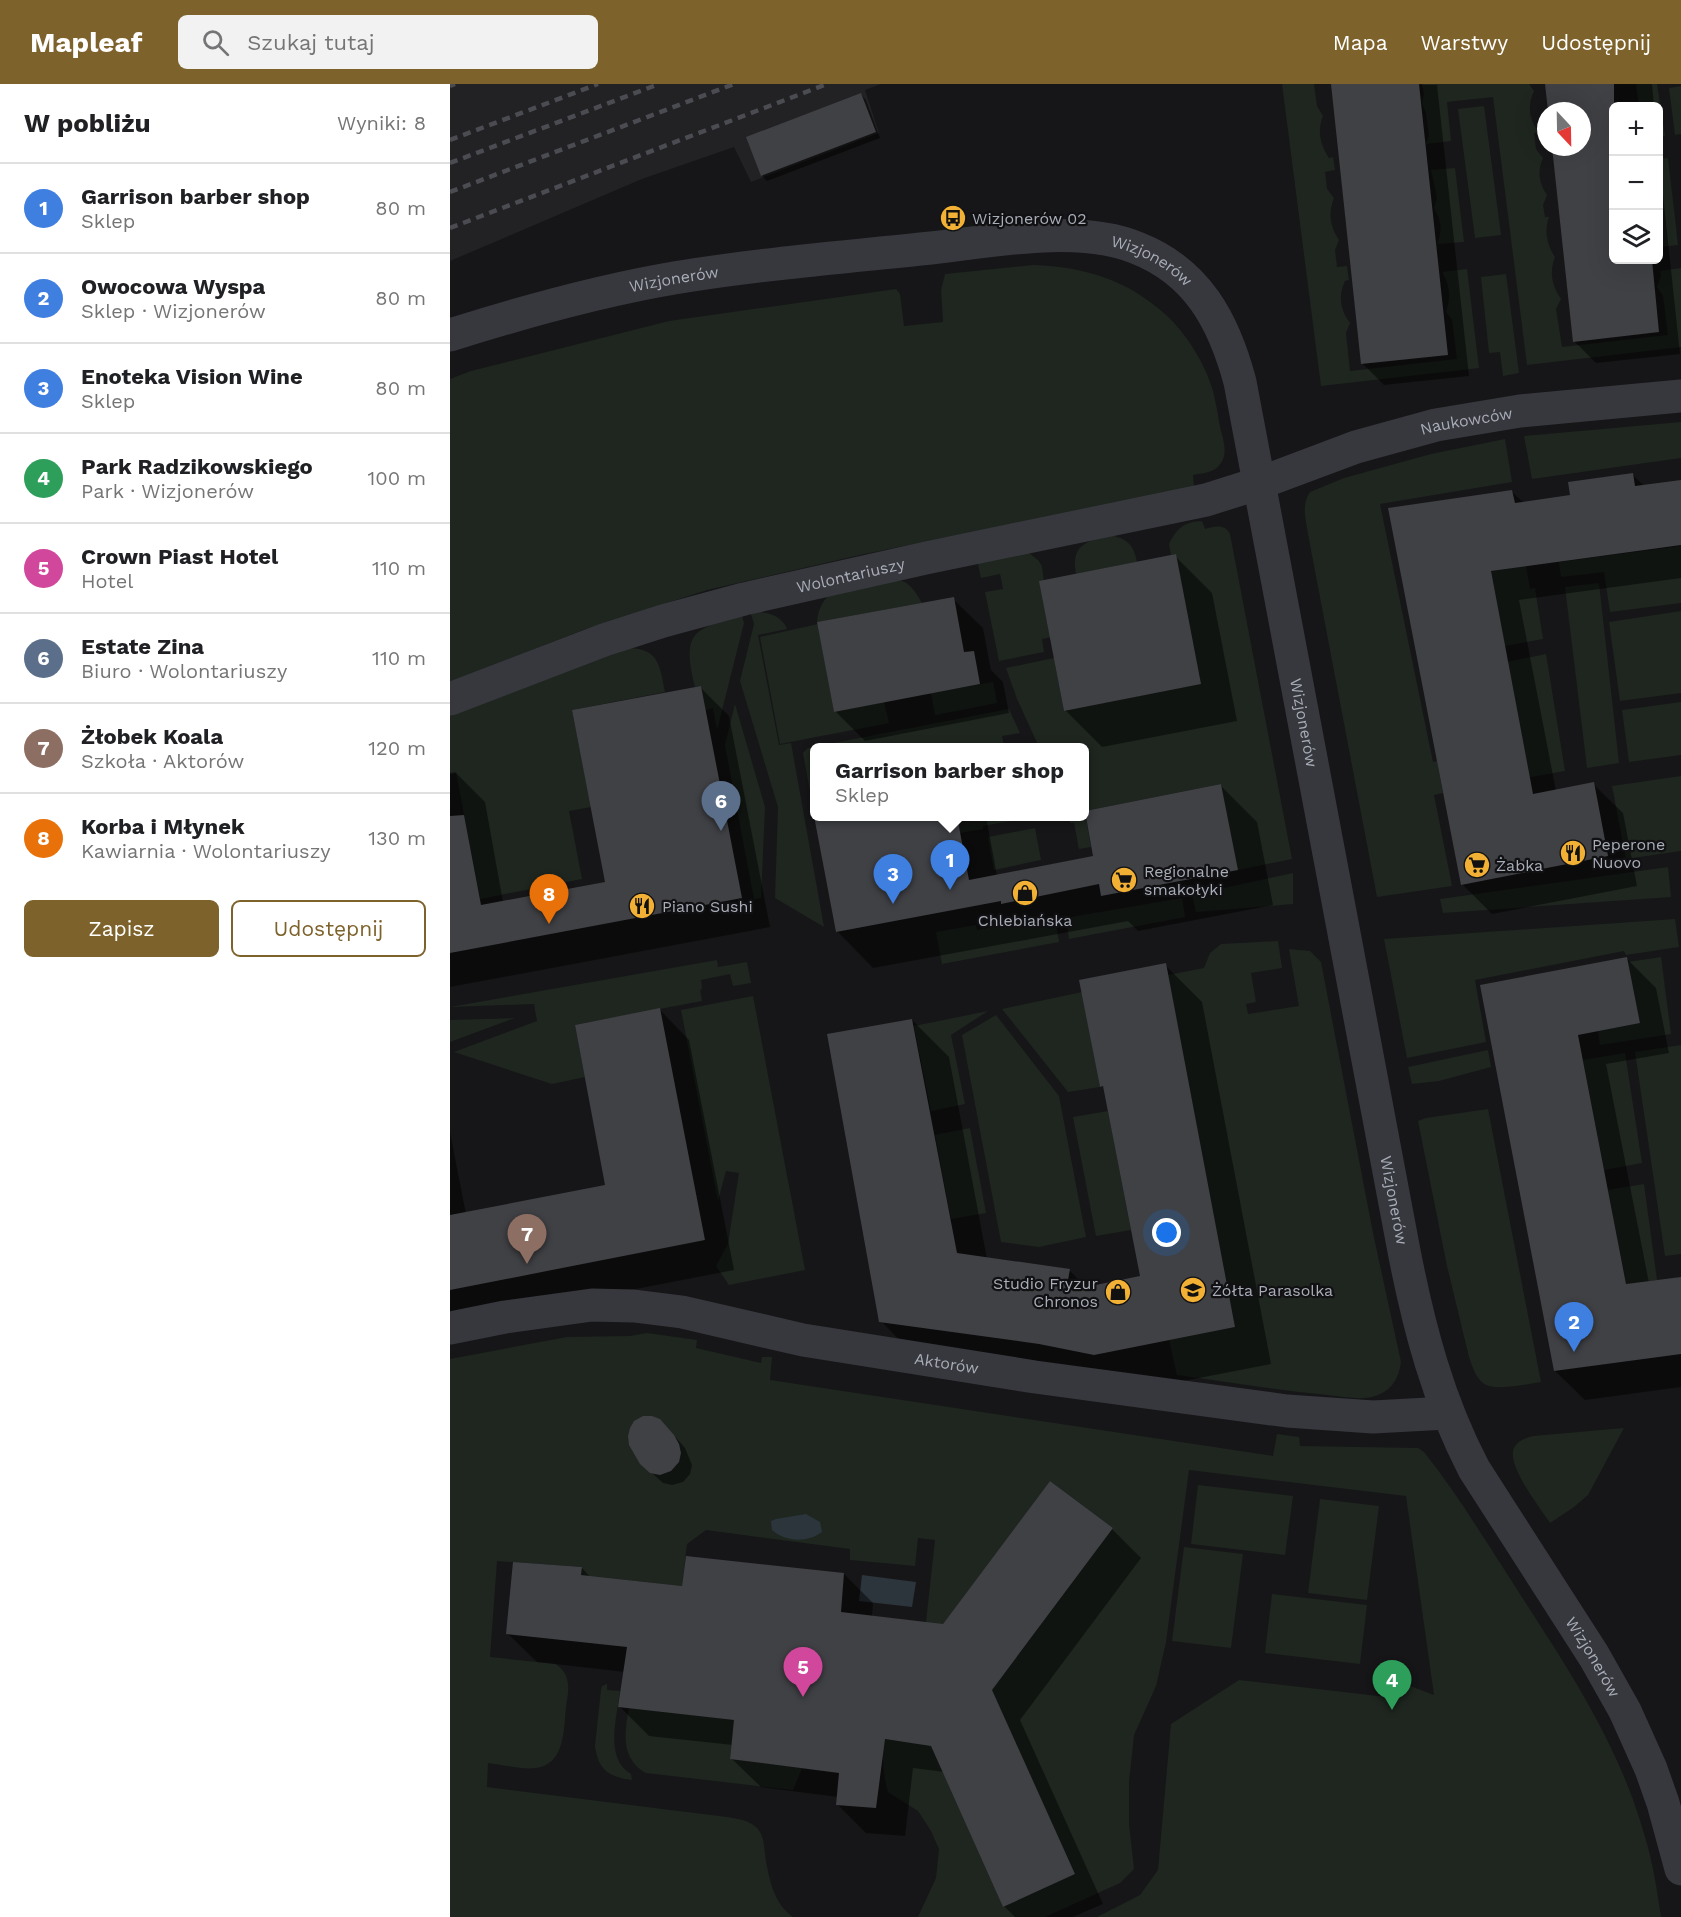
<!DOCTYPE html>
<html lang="pl">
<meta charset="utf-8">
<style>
body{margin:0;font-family:"Work Sans",sans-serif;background:#f2f2f2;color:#202124}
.controls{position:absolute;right:18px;top:18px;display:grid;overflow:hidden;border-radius:9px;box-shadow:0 6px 24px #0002}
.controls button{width:54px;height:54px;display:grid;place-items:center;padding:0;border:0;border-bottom:2px solid #e0e0e0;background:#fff;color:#202124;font:30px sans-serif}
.compass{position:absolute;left:1087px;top:18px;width:54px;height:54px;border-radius:50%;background:#fff;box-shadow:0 6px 24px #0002;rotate:158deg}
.you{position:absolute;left:717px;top:1149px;width:21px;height:21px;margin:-15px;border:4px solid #fff;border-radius:50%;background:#1a73e8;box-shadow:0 0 0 9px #1a73e833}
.badge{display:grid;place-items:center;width:39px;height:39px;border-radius:50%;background:#7e622b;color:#fff;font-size:20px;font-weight:700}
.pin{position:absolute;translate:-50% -50px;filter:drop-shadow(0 2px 3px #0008)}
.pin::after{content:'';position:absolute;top:32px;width:21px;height:18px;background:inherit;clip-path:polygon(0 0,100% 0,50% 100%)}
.popup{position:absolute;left:360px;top:659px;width:279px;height:78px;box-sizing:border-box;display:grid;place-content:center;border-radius:9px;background:#fff;filter:drop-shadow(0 2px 4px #0005);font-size:20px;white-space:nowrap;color:#757577}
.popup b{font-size:22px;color:#202124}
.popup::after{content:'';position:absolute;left:50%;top:100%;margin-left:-12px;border:12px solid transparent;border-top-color:#fff}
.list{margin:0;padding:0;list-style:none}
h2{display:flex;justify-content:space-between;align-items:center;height:78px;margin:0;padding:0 24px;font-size:26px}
h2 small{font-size:20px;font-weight:400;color:#757577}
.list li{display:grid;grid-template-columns:39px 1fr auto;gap:18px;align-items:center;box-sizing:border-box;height:90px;padding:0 24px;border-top:2px solid #e0e0e0}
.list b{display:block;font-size:22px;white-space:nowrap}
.list p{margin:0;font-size:20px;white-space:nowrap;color:#757577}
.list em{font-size:20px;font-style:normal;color:#757577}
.actions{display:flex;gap:12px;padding:18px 24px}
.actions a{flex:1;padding:14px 0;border:2px solid #7e622b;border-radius:9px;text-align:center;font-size:21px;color:#7e622b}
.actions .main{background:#7e622b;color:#fff}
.icon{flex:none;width:33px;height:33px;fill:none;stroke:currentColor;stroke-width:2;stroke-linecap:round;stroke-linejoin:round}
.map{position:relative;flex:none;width:1231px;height:1833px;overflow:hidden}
header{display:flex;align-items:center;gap:36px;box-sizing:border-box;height:84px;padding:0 30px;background:#7e622b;color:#fff}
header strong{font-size:28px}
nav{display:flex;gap:33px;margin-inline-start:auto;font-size:21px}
.search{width:420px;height:54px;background:#f2f2f2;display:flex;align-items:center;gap:15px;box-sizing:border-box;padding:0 21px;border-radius:9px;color:#757577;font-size:22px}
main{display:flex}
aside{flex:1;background:#fff}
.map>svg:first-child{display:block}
.built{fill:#222225}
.green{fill:#1e261f}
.water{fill:#2c353c}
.shadow{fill:#0007}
.building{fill:#404145}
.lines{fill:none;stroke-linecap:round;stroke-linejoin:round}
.minor{stroke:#37383d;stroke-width:33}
.rail{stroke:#4a4c52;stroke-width:4.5;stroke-dasharray:8 6;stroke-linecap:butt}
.labels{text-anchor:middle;stroke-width:4.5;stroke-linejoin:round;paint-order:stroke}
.poi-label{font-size:16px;fill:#a8adb8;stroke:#111113;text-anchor:start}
.street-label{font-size:16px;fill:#a8adb8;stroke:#111113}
</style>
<header>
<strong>Mapleaf</strong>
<div class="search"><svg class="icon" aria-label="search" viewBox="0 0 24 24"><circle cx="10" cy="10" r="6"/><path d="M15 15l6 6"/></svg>Szukaj tutaj</div>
<nav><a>Mapa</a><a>Warstwy</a><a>Udostępnij</a></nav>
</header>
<main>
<aside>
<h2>W pobliżu<small>Wyniki: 8</small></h2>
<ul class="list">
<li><span class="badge" style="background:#3f7fe0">1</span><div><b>Garrison barber shop</b><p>Sklep</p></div><em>80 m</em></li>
<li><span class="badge" style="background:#3f7fe0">2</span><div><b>Owocowa Wyspa</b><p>Sklep · Wizjonerów</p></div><em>80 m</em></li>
<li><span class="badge" style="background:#3f7fe0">3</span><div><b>Enoteka Vision Wine</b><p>Sklep</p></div><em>80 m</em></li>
<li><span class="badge" style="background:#2e9e5b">4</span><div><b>Park Radzikowskiego</b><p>Park · Wizjonerów</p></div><em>100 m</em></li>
<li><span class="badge" style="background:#d1479c">5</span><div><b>Crown Piast Hotel</b><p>Hotel</p></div><em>110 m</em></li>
<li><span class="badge" style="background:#5c6f8a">6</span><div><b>Estate Zina</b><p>Biuro · Wolontariuszy</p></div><em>110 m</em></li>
<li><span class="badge" style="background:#8d6e63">7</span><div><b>Żłobek Koala</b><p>Szkoła · Aktorów</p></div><em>120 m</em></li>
<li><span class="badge" style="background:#e8710a">8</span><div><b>Korba i Młynek</b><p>Kawiarnia · Wolontariuszy</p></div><em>130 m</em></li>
</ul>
<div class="actions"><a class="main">Zapisz</a><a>Udostępnij</a></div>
</aside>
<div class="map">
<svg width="1231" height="1833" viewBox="0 0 1231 1833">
<rect width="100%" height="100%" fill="#161618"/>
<polygon class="built" points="0,0 431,0 415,6 429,49 301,98 284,63 192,95 0,177"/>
<g class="green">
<path d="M832,0H864L867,22L873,32C867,46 870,61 879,74L883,73L885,86L875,88L877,105L884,114C878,129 880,143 889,156L885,166L887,183L897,182L899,196L895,197C888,211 890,226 900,239L896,249L900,287L1007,275L1002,236L996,228C1001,214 1000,200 992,188L1017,185L1029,284L871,302Z"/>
<path d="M972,0H1079L1084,7C1077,21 1079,36 1089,48L1084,49L1086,65L1093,74C1087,88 1089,98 1097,111L1093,121L1095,133H1099C1094,147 1097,161 1105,173C1099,188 1102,202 1111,215L1106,225L1112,263L1218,251L1213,212L1207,203L1211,192L1210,187L1231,184V263L1077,281L1043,13L997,18L1001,57L976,60L979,52L976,29L972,19L974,10Z"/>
<polygon points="1186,0 1207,0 1215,52 1209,52 1208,22 1189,22"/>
<polygon points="1231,2 1231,50 1225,51 1219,4"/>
<polygon points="1034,22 1051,151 1025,154 1008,25"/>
<polygon points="1218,74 1228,161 1209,163 1209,75"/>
<path d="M1005,84L1014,158L987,160C993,147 991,136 984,124L987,114L981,86Z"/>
<path d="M584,181C634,183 676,195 715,230C736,249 755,279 763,307C766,319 768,331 770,343C773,354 778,369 771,379C765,389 753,389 743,391L744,403L410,471L257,506L133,546L0,598V295L21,287L219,237L446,205L450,210L454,242L493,238L491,206L495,190Z"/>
<polygon points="1056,190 1069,289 1053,292 1050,268 1039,269 1031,193"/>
<polygon points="1231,338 1231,374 1082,395 1074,352"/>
<path d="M1055,355L1062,398L930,420L983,678L987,677L993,709L984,711L1002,802L927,813L858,450C856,436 851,421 860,408L894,394L981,370Z"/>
<path d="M752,437L755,445C765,442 775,440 780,450L842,775L788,786L771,700L635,727V664L589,663L567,615L556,584L604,574L614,627L750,600L725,470L721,471L719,460C727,444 734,438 752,437Z"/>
<path d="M659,451C677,454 684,461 687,478L626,490C621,461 635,458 659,451Z"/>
<polygon points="1231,462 1231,519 1160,528 1154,488 1111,493 1109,478"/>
<polygon points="579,469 588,476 592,482 601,553 592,555 594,568 549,577 535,508 553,505 550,490 531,494 527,476"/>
<polygon points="1076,482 1080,505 1085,504 1093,555 1054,562 1029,489"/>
<path d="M446,495C460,498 465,507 472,519L367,538C368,527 371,519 379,511Z"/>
<polygon points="1149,499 1169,679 1137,684 1115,503"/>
<polygon points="1231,527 1231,609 1170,617 1159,538"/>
<path d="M309,528C321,529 332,533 337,545L308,551L329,661L341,659L374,843L325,814L328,723L290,597L304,540L301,530Z"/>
<path d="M292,532L294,539L267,646L263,624L255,626L251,602L245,603C232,548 242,545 292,532Z"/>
<polygon points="368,540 384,628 434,618 439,639 330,660 310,553"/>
<path d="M180,564C210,565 210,584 215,608L122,626L141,723L119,727L132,795L30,815L6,688L0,689V631Z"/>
<polygon points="1096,570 1115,687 1069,695 1057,578"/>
<polygon points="543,598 547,619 485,631 481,609"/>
<polygon points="1231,618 1231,671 1179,678 1172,626"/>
<polygon points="285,620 315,723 311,814 304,815 275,661"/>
<polygon points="559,625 570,649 552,652 554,663 365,664 365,717 362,718 353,669 358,664"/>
<polygon points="1231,692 1231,767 1176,775 1162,702"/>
<polygon points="635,728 641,763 629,765 624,739 620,739 619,733 635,732"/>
<polygon points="507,733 584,733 533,742 533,745 510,749"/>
<polygon points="585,744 591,776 544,786 538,753"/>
<polygon points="1218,783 1221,813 993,829 990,815"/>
<polygon points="843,789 843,820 746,828 742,811"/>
<polygon points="732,814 735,833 619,855 616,834"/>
<polygon points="605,834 609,858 492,880 486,848 526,841 527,846 584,835 584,838"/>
<polygon points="1225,835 1229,863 1176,871 1174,867 1025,896 1036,958 957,974 934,855"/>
<path d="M828,857L832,884L801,889L806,918L796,920L798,930L849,922L839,865L860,867L871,878L923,1149L951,1278C949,1293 943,1305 928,1311C914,1317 894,1313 878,1311C827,1306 777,1298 727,1291L719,1256L785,1243L718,891L754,884L760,869L771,860Z"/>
<polygon points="1211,873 1221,950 1150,961 1148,947 1190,939 1178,878"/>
<polygon points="267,876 268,883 297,878 301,899 283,902 280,890 251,896 252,905 250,906 252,917 125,941 135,993 102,1000 4,968 87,937 84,920 0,923"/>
<polygon points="632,908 650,1003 618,1008 552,925"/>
<polygon points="303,912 355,1186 279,1201 266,1182 278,1160 289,1089 276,1087 268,1117 231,926"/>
<polygon points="538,927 501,951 515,1020 481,1027 464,942"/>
<polygon points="546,931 609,1012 636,1153 589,1163 551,1158 512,951"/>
<polygon points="65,934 0,958 0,936"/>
<polygon points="1231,961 1231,1170 1215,1172 1185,968"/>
<polygon points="1038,966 1041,983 989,997 962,1000 958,983"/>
<polygon points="1175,969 1192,1079 1154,1086 1133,976"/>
<path d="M1038,1025L1091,1298C1078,1300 1044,1308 1033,1299C1026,1294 1022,1282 1019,1273L997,1182L968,1037L976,1034Z"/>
<polygon points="658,1027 681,1146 646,1152 623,1033"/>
<polygon points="520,1044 536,1129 501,1135 485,1051"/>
<polygon points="1194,1100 1207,1196 1176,1200 1158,1106"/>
<path d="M197,1249L247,1256L246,1264L311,1279L312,1273H322L320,1296L823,1372L827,1350L849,1353L850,1362L968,1364L974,1368C1006,1408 1033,1453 1061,1496C1114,1579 1168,1656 1195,1753C1203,1779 1207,1806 1211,1833H647L690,1811L708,1786L721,1640L789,1596L937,1613L939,1596L947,1597L984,1611L956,1412L739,1386L716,1558L706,1602L684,1651L679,1698V1740L684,1785L670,1799L595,1833H468L486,1794L489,1765L481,1747L468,1727L438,1708C433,1690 432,1674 434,1655L454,1658L457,1631L479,1656L553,1823L625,1790L550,1625L535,1624L540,1587L554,1590L663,1444L600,1397L490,1544L476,1538L485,1456L468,1454L465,1482L400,1476V1465L256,1446L237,1460L232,1502L131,1491L132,1483L47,1477L40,1573L106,1580C113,1585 117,1591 118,1600C119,1607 117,1616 116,1623C114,1642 115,1673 94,1682C81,1688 53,1681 38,1679L37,1703L277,1733C288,1735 299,1736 307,1744C314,1752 314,1761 315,1771C319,1794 323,1819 343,1833H0V1275L117,1253L180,1252Z"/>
<path d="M1174,1344L1138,1411L1124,1423L1100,1439C1090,1424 1056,1381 1064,1364C1068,1356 1076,1354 1083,1352Z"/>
<polygon points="748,1401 843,1412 835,1471 741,1460"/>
<polygon points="870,1415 929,1422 917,1516 858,1509"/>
<polygon points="734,1463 793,1470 781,1564 722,1557"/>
<polygon points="822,1510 917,1521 910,1580 815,1569"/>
<path d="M157,1600V1606L170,1607C167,1634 154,1674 181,1690L182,1696C159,1693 148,1686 145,1662L151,1606L152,1602Z"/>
<path d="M179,1624L294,1637L283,1649L280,1674L352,1684L343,1706L196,1689C171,1675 174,1649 179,1624Z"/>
</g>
<g class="water">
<path d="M356,1430L370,1438L372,1448C358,1459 335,1458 322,1446L321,1437L326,1435Z"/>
<polygon points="412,1491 466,1498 462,1523 409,1517"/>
</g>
<g class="shadow">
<polygon points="883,0 987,1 1019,292 934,301 912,279"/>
<polygon points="1097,0 1202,0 1204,22 1164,22 1164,176 1208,176 1208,64 1230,270 1146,279 1124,257 1103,63 1132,63 1132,27 1100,27"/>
<polygon points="411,10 416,16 430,54 317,97 312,92"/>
<polygon points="1183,391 1194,402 1231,397 1231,494 1069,516 1106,707 1143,700 1173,729 1187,802 1042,830 1012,800 940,425 1062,408 1074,419 1121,412"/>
<polygon points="725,472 762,509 787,637 652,663 615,626"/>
<polygon points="503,515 533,544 541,586 553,598 559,629 415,657 385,627"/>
<polygon points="250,603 279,632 320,843 0,903 0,690 6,689 35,718 53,818 157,799"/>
<polygon points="771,702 807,738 823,821 688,847 678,837 423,884 387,847 366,732 536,732 547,792 644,773"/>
<polygon points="1177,875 1206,904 1219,969 1156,980 1199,1199 1231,1194 1231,1303 1135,1316 1105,1287 1032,903"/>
<polygon points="715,881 752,918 821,1280 682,1307 468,1275 431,1237 462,936 499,973 537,1175 619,1186 637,1204 691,1193 655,1005 652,1002"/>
<polygon points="210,926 239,956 284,1186 0,1241 0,1048 16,1130 157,1102"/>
<polygon points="221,1348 235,1364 242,1381 240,1390 233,1398 222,1401 213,1399 192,1380"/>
<polygon points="600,1399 662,1445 691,1474 570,1636 653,1820 623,1833 565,1833 554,1822 495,1688 463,1684 455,1752 416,1749 387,1720 388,1713 311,1703 281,1674 283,1661 199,1652 170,1623 175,1588 87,1578 57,1549 132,1484 141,1494 233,1503 394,1490 423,1519 422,1533 494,1542"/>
</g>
<g class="building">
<polygon points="881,0 969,0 998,271 911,280"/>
<polygon points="1095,0 1164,0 1164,176 1202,176 1209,248 1123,258 1102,63 1132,63 1132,27 1098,27"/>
<polygon points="411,9 426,48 311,92 296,53"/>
<polygon points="1183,389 1185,402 1231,396 1231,461 1041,487 1083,710 1144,698 1158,772 1011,801 938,424 1062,406 1065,419 1120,411 1118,398"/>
<polygon points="726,470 751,600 614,627 589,497"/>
<polygon points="504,513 514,568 524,567 530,600 384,628 367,538"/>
<polygon points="251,602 292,814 0,869 0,732 14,731 31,821 155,798 122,626"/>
<polygon points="771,700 788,786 651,812 649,800 551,820 551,817 386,848 364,732 507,732 519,796 643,772 635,727"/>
<polygon points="1177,873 1190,939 1128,951 1176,1200 1231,1193 1231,1270 1104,1287 1030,901"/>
<polygon points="716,879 785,1243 644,1271 589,1260 429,1238 377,950 462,935 507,1169 620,1185 616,1207 690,1192 653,1002 650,1003 629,896"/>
<polygon points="210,924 255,1156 0,1206 0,1131 155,1101 125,941"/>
<polygon points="193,1332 202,1332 210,1335 224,1351 229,1360 231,1369 229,1378 221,1387 210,1391 200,1389 190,1380 179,1361 178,1352 180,1344 184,1337"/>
<polygon points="600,1397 663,1444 542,1606 625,1790 553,1823 481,1662 435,1655 426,1724 386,1721 389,1689 280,1675 284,1636 168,1623 177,1563 56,1550 63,1478 132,1483 131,1491 232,1502 236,1472 394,1489 391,1528 493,1540"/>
</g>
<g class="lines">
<g class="minor">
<path id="s1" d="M0,251C73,228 148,207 224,194C309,180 395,173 481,164C542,157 629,140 687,164C748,188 774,238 790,298L954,1167C969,1244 988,1316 1024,1385L1144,1572L1175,1627L1201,1685L1213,1719L1231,1785"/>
<path id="s2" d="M0,615L154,556L213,537L294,515L476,474L756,416L810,399L906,363L986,341L1070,327L1231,312"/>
<path id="s3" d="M0,1244L55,1233L142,1221L184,1222L232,1228L353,1256L585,1293L837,1327L923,1333L997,1329"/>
</g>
<g class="rail">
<polyline points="0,2 5,0"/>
<polyline points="0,56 148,0"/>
<polyline points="0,79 209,0"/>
<polyline points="0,108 284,0"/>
<polyline points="0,144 377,0"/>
</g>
</g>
<defs>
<g id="bus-disc" transform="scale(1.35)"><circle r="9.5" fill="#f2b134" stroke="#111113"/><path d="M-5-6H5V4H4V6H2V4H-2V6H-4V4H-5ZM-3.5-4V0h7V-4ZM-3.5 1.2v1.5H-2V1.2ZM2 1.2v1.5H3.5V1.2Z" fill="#111"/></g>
<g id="restaurant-disc" transform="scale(1.35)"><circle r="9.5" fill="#f2b134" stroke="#111113"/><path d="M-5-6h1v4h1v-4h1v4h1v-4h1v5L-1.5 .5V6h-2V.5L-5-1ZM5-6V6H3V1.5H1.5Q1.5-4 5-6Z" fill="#111"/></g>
<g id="supermarket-disc" transform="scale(1.35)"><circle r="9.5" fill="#f2b134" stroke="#111113"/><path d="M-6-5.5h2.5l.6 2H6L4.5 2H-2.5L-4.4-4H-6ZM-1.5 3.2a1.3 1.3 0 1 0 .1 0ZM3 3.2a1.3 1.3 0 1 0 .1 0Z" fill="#111"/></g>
<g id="shop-disc" transform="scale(1.35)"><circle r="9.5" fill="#f2b134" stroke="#111113"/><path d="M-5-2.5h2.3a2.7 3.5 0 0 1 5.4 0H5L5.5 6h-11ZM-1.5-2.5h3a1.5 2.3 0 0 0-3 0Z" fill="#111"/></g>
<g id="school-disc" transform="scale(1.35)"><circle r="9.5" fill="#f2b134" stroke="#111113"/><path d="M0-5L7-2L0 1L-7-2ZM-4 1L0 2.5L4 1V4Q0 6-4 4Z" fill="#111"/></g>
</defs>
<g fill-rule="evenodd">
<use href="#bus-disc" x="503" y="134"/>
<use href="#restaurant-disc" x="1123" y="769"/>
<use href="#supermarket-disc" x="1027" y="781"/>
<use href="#supermarket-disc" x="674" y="796"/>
<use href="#shop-disc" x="575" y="809"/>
<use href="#restaurant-disc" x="192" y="822"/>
<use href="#school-disc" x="743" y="1206"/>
<use href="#shop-disc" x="668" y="1208"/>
</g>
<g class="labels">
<g class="poi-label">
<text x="522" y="140">Wizjonerów 02</text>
<text x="1142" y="766">Peperone<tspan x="1142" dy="18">Nuovo</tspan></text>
<text x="1046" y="787">Żabka</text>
<text x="694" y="793">Regionalne<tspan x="694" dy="18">smakołyki</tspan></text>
<text x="212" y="828">Piano Sushi</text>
<text x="575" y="842" text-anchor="middle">Chlebiańska</text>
<text x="648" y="1205" text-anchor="end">Studio Fryzur<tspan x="648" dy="18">Chronos</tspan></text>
<text x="762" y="1212">Żółta Parasolka</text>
</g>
<g class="street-label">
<text dy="6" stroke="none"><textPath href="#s1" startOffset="717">Wizjonerów</textPath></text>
<text dy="6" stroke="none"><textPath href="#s1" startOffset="231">Wizjonerów</textPath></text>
<text dy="6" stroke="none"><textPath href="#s2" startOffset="1056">Naukowców</textPath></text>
<text dy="6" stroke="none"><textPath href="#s2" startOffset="420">Wolontariuszy</textPath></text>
<text dy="6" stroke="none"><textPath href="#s1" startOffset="1221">Wizjonerów</textPath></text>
<text dy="6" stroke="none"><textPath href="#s1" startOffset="1707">Wizjonerów</textPath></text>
<text dy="6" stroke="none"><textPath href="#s3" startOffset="504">Aktorów</textPath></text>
<text dy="6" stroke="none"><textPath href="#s1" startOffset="2211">Wizjonerów</textPath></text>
</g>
</g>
</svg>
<div class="controls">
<button>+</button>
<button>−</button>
<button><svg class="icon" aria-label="layers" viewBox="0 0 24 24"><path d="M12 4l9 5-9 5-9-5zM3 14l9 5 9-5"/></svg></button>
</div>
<svg class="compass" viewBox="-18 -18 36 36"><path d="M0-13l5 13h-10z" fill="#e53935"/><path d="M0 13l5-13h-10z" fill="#757577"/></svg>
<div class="you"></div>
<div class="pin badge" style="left:500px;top:806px;background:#3f7fe0">1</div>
<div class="popup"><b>Garrison barber shop</b>Sklep</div>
<div class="pin badge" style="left:1124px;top:1268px;background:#3f7fe0">2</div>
<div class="pin badge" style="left:443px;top:820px;background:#3f7fe0">3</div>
<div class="pin badge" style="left:942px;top:1626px;background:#2e9e5b">4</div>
<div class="pin badge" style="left:353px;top:1613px;background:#d1479c">5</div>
<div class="pin badge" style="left:271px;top:747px;background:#5c6f8a">6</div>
<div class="pin badge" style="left:77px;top:1180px;background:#8d6e63">7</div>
<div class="pin badge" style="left:99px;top:840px;background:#e8710a">8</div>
</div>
</main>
